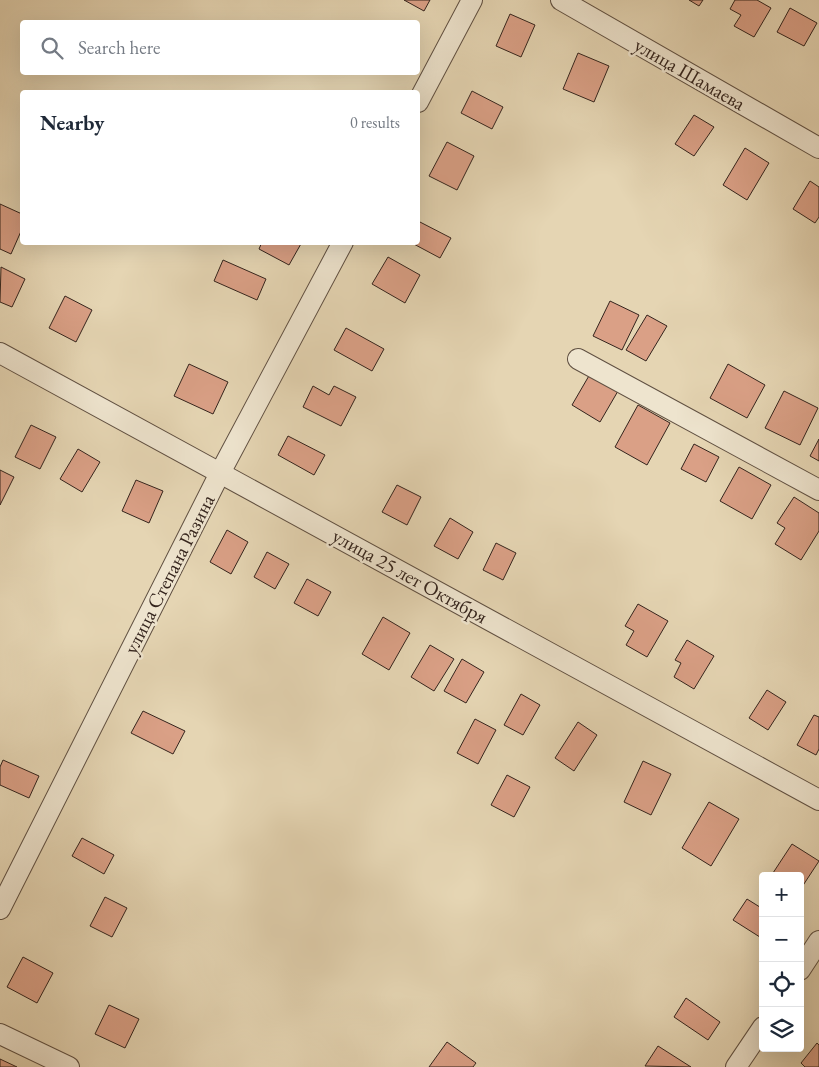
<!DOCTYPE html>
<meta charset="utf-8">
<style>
body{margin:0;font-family:"EB Garamond",serif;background:#f6f6f7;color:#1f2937}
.controls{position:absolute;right:15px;bottom:15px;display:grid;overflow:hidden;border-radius:5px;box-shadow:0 5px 20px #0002}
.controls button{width:45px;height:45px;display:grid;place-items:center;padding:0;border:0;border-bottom:1px solid #e0e1e3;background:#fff;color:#1f2937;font:25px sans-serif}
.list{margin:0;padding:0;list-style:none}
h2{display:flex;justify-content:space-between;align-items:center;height:65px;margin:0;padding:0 20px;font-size:21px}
h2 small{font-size:16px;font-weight:400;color:#747a83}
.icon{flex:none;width:28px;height:28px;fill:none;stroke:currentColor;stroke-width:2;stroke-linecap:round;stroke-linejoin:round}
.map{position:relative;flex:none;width:819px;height:1067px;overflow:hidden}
.search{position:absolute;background:#fff;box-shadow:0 5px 20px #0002;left:20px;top:20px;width:400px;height:55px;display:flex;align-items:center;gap:12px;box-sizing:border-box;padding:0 18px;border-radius:5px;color:#747a83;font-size:19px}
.panel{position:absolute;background:#fff;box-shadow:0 5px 20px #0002;left:20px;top:90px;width:400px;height:155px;border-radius:5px}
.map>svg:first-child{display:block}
.building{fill:#daa086;stroke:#34241d}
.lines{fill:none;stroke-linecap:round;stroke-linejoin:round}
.minor-casing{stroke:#605042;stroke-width:22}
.minor{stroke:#eee4ce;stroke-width:20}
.labels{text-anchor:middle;stroke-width:5;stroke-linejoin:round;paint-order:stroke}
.street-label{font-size:20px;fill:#34241d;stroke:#eee4ce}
</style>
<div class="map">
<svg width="819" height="1067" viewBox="0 0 819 1067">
<rect width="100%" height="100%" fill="#e5d5b3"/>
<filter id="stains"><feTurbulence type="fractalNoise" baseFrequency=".004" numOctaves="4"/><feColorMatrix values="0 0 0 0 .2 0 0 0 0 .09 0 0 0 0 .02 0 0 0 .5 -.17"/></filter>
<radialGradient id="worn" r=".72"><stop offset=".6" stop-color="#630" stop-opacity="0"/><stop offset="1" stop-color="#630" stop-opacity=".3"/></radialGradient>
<g class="building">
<polygon points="404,0 430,0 424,11"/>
<polygon points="689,0 703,0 699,6"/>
<polygon points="735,0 757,0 771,8 754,37 734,26 741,15 730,9"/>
<polygon points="790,8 817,23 804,46 777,32"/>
<polygon points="510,14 535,25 521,57 496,46"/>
<polygon points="578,53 609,66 594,102 563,89"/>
<polygon points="472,91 503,107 492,129 461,113"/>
<polygon points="694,115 714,127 694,156 675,144"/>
<polygon points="447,142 474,156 457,190 429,176"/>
<polygon points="745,148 769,163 747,200 723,185"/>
<polygon points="810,181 819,187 819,217 815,223 793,209"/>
<polygon points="0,204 22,214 22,229 11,254 0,249"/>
<polygon points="418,221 451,238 440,258 410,242 418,242"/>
<polygon points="262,242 302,242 289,265 259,249"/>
<polygon points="388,257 420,275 405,303 372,284"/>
<polygon points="223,260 266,279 257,300 214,281"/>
<polygon points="1,267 25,279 12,307 0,302"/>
<polygon points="65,296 92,310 76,342 49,328"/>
<polygon points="610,301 639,315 622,350 593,336"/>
<polygon points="647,315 667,326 646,361 626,350"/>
<polygon points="346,328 384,349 372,371 334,350"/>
<polygon points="189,364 228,382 213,414 174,396"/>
<polygon points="728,364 765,385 747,418 710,398"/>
<polygon points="590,374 618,391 600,422 572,405"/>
<polygon points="313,386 329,395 334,386 356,397 341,426 303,407"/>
<polygon points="784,391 818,408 800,445 765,428"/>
<polygon points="638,405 670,423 647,465 615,447"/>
<polygon points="31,425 56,437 40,469 15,457"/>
<polygon points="288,436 325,455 314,475 278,455"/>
<polygon points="819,439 819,461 810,456"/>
<polygon points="694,444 719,457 706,482 681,469"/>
<polygon points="78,449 100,462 82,492 60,479"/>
<polygon points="739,467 771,485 752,519 720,501"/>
<polygon points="0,470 14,477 0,505"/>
<polygon points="136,480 163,491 149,523 122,511"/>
<polygon points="397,485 421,497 407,525 382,512"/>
<polygon points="794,497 819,513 819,531 801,560 775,544 785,528 777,523"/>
<polygon points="450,518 473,532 458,559 434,546"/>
<polygon points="227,530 248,542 231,574 210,562"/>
<polygon points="496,543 516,553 503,580 483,570"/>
<polygon points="267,552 289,564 275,589 254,577"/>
<polygon points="307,579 331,592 318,616 294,603"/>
<polygon points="638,604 668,621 647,657 626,645 634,631 625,626"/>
<polygon points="383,617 410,633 389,670 362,654"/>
<polygon points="687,640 714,656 694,689 674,677 681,663 675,660"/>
<polygon points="430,645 454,659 434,691 411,677"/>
<polygon points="462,659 484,672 466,703 444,691"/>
<polygon points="767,690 786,702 768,730 749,718"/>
<polygon points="521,694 540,705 523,735 504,725"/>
<polygon points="143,711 185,731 173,754 131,733"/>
<polygon points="814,715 819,717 819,749 816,755 797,745"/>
<polygon points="475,719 496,730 478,764 457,753"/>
<polygon points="578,722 597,735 574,771 555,758"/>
<polygon points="3,760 39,776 29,798 0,785 0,767"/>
<polygon points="643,761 671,774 651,815 624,802"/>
<polygon points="507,775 530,787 514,817 491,805"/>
<polygon points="709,802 739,819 711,866 682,848"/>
<polygon points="82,838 114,855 104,874 72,856"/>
<polygon points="792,844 819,861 800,890 800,876 771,876"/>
<polygon points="105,897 127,908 112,937 90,926"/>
<polygon points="747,899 763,909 763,939 733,920"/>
<polygon points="23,957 53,973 37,1003 7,987"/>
<polygon points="686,998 720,1022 708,1040 674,1017"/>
<polygon points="109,1005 139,1019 125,1048 95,1034"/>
<polygon points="447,1042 476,1063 473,1067 429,1067"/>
<polygon points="817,1043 819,1045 819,1067 805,1067 801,1063"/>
<polygon points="658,1046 691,1067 645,1066"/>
<polygon points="0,1059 17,1067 0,1067"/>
</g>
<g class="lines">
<g class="minor-casing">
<g id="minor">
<polyline points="561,0 819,148"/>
<polyline points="418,102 472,0"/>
<polyline points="0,353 819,800"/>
<polyline points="578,359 819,490"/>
<polyline points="0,909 220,473 343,242"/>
<polyline points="800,970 819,941"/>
<polyline points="0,1034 69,1067"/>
<polyline points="736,1067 763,1027"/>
</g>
</g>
<use href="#minor" class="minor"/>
</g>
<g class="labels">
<g class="street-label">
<text transform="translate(690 74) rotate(30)" y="7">улица Шамаева</text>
<text transform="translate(169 574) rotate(-63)" y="7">улица Степана Разина</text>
<text transform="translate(410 576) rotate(29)" y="7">улица 25 лет Октября</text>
</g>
</g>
<rect width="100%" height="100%" filter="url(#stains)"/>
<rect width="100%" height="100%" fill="url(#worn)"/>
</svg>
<div class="controls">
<button>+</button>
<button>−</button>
<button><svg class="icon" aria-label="locate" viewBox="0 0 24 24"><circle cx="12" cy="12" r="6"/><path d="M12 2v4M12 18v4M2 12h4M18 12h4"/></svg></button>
<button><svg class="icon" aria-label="layers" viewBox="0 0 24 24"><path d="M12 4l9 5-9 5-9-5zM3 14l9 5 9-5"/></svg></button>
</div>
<div class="search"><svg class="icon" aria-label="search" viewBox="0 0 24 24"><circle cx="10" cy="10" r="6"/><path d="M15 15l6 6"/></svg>Search here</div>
<section class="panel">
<h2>Nearby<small>0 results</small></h2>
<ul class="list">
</ul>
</section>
</div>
